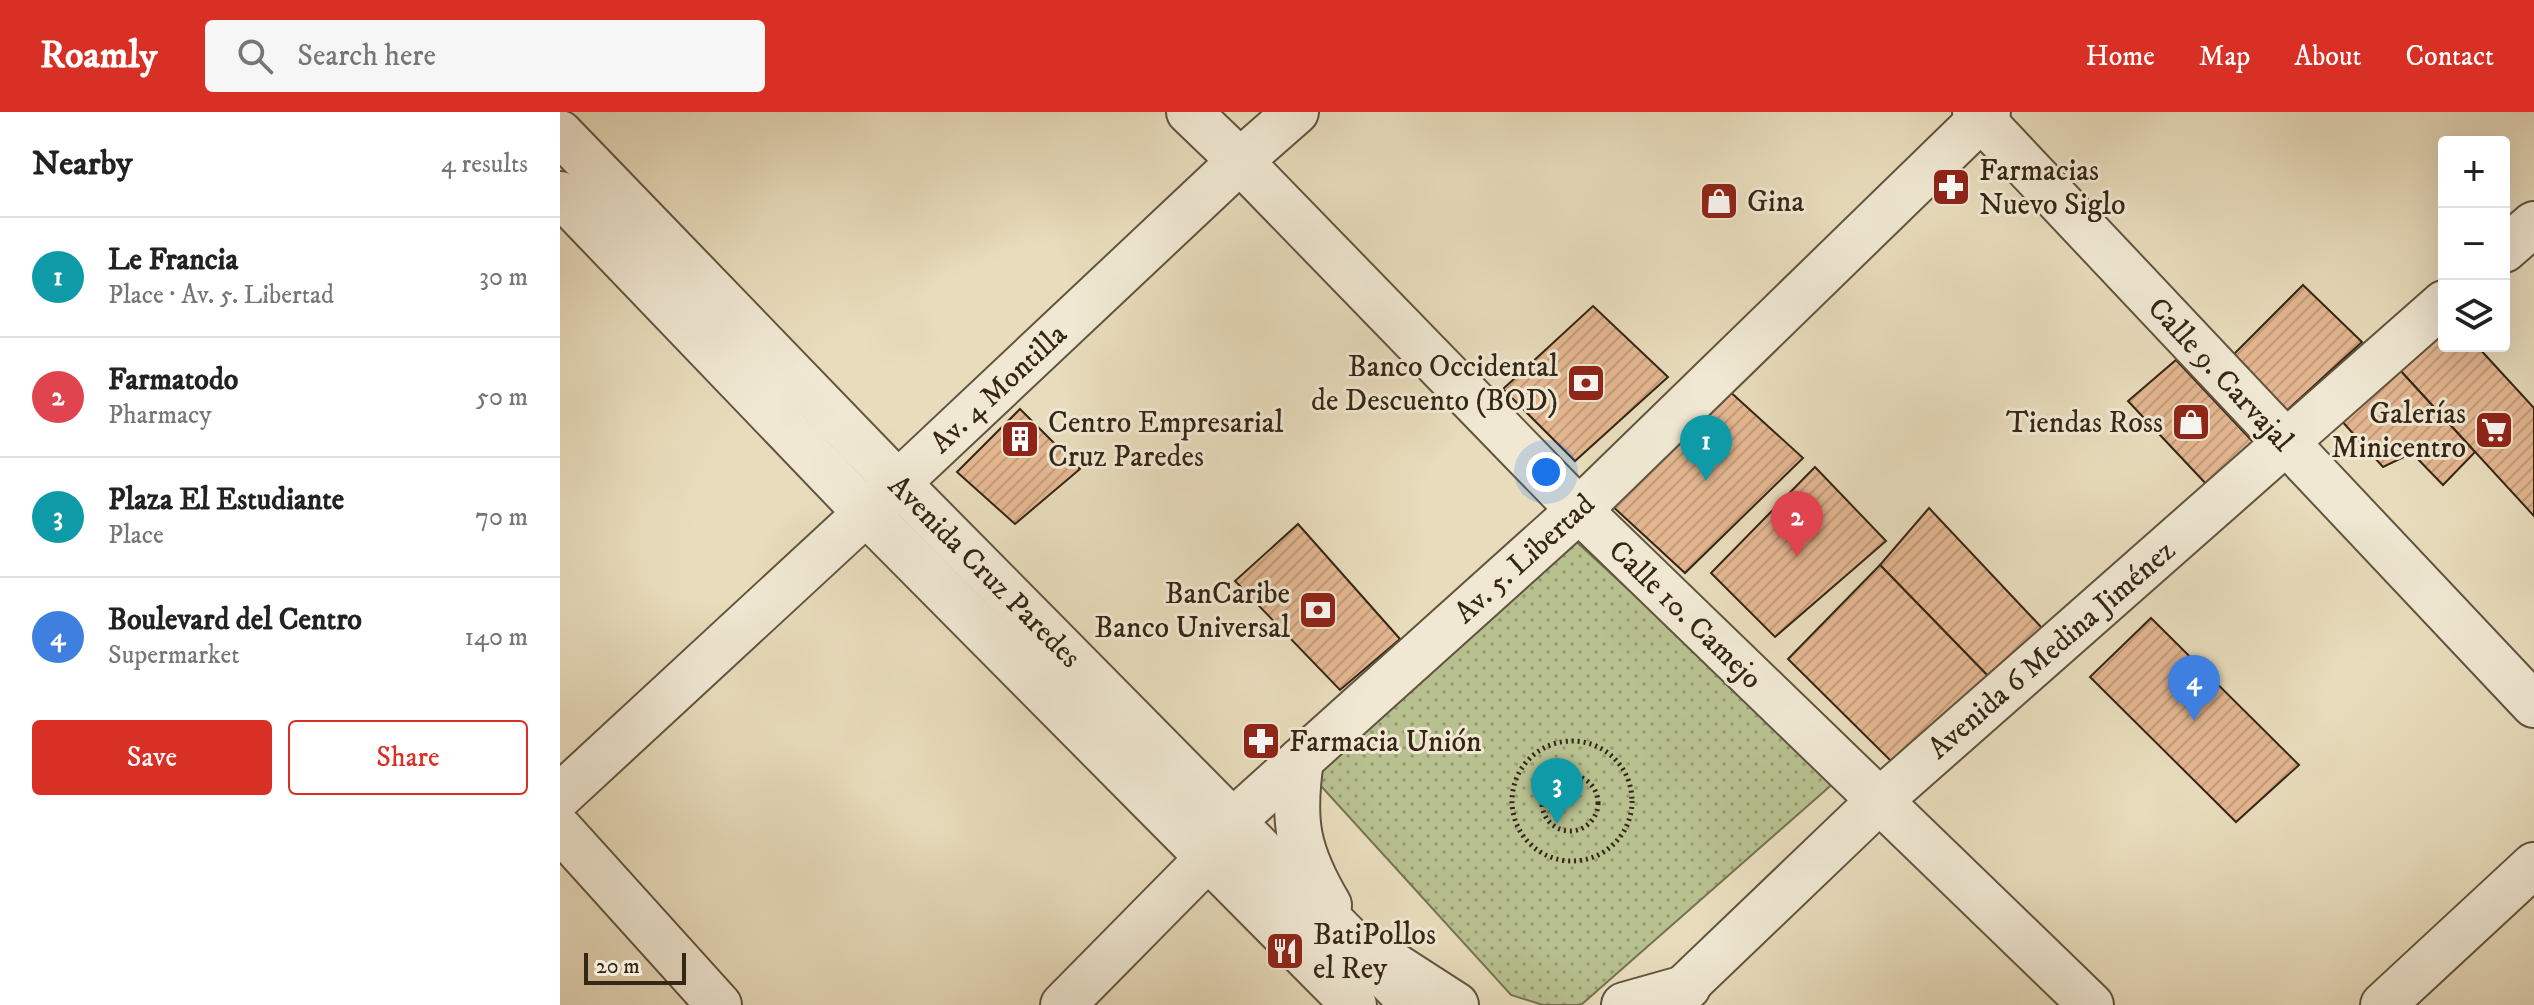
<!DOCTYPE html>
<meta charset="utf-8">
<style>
body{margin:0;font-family:"IM FELL DW Pica",serif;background:#f6f6f6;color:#222}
.controls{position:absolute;right:24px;top:24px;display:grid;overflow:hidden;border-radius:8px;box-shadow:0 8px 32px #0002}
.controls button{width:72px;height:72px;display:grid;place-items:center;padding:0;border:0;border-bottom:2px solid #e0e0e0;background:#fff;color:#222;font:40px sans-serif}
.scale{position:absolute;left:24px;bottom:20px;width:102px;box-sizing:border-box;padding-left:8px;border:4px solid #352616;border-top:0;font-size:22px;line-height:28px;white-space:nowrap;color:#352616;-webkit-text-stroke:6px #f0e8d3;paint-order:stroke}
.you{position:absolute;left:986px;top:360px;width:28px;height:28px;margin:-20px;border:6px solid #fff;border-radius:50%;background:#1a73e8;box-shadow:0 0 0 12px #1a73e833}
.badge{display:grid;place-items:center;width:52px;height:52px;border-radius:50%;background:#d93025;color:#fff;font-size:26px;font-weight:700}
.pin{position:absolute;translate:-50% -66px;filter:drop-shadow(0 2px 4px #0008)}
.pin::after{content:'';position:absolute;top:42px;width:28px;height:24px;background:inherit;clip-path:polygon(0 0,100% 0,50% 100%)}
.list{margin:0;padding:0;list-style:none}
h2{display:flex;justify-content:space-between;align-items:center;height:104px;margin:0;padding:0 32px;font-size:34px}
h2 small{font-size:26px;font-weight:400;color:#767676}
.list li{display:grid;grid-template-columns:52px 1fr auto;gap:24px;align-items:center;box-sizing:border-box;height:120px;padding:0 32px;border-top:2px solid #e0e0e0}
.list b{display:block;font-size:30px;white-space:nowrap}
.list p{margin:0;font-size:26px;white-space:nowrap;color:#767676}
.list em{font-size:26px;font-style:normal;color:#767676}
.actions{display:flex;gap:16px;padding:24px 32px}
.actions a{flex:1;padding:18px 0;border:2px solid #d93025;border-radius:8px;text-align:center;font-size:28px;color:#d93025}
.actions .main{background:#d93025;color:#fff}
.icon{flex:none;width:44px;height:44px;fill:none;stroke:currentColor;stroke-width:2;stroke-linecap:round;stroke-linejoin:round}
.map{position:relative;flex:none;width:1974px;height:893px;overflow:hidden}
header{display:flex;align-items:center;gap:48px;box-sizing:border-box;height:112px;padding:0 40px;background:#d93025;color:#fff}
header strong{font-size:38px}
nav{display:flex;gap:44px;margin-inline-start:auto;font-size:28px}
.search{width:560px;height:72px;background:#f6f6f6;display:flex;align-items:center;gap:20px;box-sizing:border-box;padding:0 28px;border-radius:8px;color:#767676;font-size:30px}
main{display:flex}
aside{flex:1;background:#fff}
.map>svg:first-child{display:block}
.park{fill:url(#park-dots);stroke:#767352;stroke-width:2}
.building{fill:url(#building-hatch);stroke:#352616;stroke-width:2}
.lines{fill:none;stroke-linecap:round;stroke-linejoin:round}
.minor-casing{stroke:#625440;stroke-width:48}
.path{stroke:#352616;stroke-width:5;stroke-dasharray:2 4;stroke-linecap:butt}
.minor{stroke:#f0e8d3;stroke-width:44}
.labels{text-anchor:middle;stroke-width:6;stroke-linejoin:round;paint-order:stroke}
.poi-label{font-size:30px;fill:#352616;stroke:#f0e8d3;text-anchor:start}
.street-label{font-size:30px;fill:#352616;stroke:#f0e8d3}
</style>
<header>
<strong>Roamly</strong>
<div class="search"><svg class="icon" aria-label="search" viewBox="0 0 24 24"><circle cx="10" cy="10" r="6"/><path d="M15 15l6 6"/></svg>Search here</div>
<nav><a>Home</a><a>Map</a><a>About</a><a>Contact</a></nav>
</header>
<main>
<aside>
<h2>Nearby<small>4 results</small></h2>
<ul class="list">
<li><span class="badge" style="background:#0f9aa8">1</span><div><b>Le Francia</b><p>Place · Av. 5. Libertad</p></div><em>30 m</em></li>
<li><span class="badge" style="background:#e0444e">2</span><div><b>Farmatodo</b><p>Pharmacy</p></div><em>50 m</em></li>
<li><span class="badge" style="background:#0f9aa8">3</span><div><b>Plaza El Estudiante</b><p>Place</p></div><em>70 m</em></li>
<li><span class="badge" style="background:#3f7fe0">4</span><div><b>Boulevard del Centro</b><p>Supermarket</p></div><em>140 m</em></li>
</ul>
<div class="actions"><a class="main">Save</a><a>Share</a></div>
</aside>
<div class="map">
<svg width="1974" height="893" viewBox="0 0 1974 893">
<defs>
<pattern id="park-dots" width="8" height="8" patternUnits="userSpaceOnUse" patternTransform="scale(2)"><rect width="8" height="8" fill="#b8c08f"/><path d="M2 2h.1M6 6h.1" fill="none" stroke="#969c74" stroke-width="1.8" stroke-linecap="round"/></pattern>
<pattern id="building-hatch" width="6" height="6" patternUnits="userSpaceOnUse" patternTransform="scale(2)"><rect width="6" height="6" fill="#e3b690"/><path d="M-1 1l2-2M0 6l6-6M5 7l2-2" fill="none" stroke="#c39c7b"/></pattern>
</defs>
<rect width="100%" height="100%" fill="#e8dcbc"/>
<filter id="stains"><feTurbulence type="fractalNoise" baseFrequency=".0025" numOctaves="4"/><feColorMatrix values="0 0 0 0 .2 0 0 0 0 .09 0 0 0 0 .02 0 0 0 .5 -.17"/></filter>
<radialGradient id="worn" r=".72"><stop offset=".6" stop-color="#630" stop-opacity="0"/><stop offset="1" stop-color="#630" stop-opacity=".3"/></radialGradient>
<polygon class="park" points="1008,422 1276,669 1021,893 983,893 951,883 751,663"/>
<g class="building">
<polygon points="1743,173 1802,230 1726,299 1674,242"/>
<polygon points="1033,194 1108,265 1015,349 943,277"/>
<polygon points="1884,215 1884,234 1917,234 1974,296 1974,404 1838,256"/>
<polygon points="1616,248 1695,332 1649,375 1568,289"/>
<polygon points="1838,256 1915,340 1883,373 1852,341 1823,355 1780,307"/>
<polygon points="1166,276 1243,346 1125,461 1049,391"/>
<polygon points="460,297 520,357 455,412 397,360"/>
<polygon points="1255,355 1326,429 1215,525 1151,461"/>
<polygon points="1369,396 1483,517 1429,565 1320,453"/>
<polygon points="738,412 840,527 780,578 675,469"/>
<polygon points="1320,453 1429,565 1334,652 1228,547"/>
<polygon points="1591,506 1739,653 1676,710 1530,565"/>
</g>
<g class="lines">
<g class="minor-casing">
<g id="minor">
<polyline points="629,0 680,49 1019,398 1531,893"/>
<polyline points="1415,0 1974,593"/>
<polyline points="0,21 337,370 854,893"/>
<polyline points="0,82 306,401 794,893"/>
<polyline points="1944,138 1974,112"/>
<path d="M741,648C732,709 737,739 769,793"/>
<polyline points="0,684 306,401 680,49 736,0"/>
<polyline points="0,717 159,893"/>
<polyline points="834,853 896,893"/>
<polyline points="503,893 647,747 673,709 1019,398 1428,0"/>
<polyline points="1064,893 1128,875"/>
<polyline points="1106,893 1318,690 1884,191"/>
<polyline points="1823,893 1974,753"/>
</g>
</g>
<g class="path">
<circle cx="1012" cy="689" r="60"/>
<circle cx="1010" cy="691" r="28"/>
</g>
<use href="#minor" class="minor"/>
</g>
<defs>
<g id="pharmacy-square" transform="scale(2)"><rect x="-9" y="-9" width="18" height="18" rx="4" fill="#8f2418" stroke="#f0e8d3"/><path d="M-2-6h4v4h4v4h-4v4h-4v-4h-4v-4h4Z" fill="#fff"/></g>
<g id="shop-square" transform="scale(2)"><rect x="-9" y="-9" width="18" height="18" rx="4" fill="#8f2418" stroke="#f0e8d3"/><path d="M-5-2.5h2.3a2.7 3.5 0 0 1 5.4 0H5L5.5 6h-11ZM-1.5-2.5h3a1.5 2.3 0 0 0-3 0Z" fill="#fff"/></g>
<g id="bank-square" transform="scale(2)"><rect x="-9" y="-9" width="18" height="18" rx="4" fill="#8f2418" stroke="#f0e8d3"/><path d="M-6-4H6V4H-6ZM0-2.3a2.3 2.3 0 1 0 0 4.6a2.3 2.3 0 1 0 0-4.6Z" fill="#fff"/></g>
<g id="supermarket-square" transform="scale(2)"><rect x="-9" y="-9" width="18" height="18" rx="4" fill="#8f2418" stroke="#f0e8d3"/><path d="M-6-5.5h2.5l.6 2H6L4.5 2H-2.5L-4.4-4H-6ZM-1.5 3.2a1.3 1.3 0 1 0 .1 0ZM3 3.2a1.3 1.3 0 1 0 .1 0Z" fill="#fff"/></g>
<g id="building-square" transform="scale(2)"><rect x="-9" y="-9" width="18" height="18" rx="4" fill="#8f2418" stroke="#f0e8d3"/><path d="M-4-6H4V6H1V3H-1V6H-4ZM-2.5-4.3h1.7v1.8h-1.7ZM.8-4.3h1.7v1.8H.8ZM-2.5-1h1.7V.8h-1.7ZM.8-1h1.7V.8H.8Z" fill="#fff"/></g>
<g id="restaurant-square" transform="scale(2)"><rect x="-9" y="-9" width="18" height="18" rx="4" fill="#8f2418" stroke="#f0e8d3"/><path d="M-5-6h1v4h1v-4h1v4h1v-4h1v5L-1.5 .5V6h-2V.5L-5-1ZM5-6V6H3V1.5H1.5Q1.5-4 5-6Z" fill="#fff"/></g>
</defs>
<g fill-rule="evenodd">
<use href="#pharmacy-square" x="1391" y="75"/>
<use href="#shop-square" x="1159" y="89"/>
<use href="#bank-square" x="1026" y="271"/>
<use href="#shop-square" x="1631" y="310"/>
<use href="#supermarket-square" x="1934" y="318"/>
<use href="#building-square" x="460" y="327"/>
<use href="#bank-square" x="758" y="498"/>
<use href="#pharmacy-square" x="701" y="629"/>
<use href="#restaurant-square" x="725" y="839"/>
</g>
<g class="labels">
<g class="poi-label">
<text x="1419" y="68">Farmacias<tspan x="1419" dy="34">Nuevo Siglo</tspan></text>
<text x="1187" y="99">Gina</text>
<text x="998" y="264" text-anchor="end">Banco Occidental<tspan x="998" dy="34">de Descuento (BOD)</tspan></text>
<text x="1906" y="311" text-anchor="end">Galerías<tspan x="1906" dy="34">Minicentro</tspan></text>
<text x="488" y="320">Centro Empresarial<tspan x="488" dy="34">Cruz Paredes</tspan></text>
<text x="1603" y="320" text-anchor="end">Tiendas Ross</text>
<text x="730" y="491" text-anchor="end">BanCaribe<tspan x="730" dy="34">Banco Universal</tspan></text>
<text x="729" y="639">Farmacia Unión</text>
<text x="753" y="832">BatiPollos<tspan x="753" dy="34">el Rey</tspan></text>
</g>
<g class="street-label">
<text transform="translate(1661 262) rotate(47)" y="10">Calle 9. Carvajal</text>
<text transform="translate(438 276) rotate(-43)" y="10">Av. 4 Montilla</text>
<text transform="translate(964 446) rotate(-42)" y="10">Av. 5. Libertad</text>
<text transform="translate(425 459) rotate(45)" y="10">Avenida Cruz Paredes</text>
<text transform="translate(1126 502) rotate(44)" y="10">Calle 10. Camejo</text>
<text transform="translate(1491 537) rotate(-41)" y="10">Avenida 6 Medina Jiménez</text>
</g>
</g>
<rect width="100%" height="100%" filter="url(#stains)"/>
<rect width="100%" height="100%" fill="url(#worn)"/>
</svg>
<div class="controls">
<button>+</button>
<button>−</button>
<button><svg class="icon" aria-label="layers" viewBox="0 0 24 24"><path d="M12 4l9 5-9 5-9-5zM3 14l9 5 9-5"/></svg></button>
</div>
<div class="scale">20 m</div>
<div class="you"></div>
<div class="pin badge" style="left:1146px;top:369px;background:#0f9aa8">1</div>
<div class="pin badge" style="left:1237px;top:445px;background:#e0444e">2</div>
<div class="pin badge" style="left:997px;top:712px;background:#0f9aa8">3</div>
<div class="pin badge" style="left:1634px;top:609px;background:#3f7fe0">4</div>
</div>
</main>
